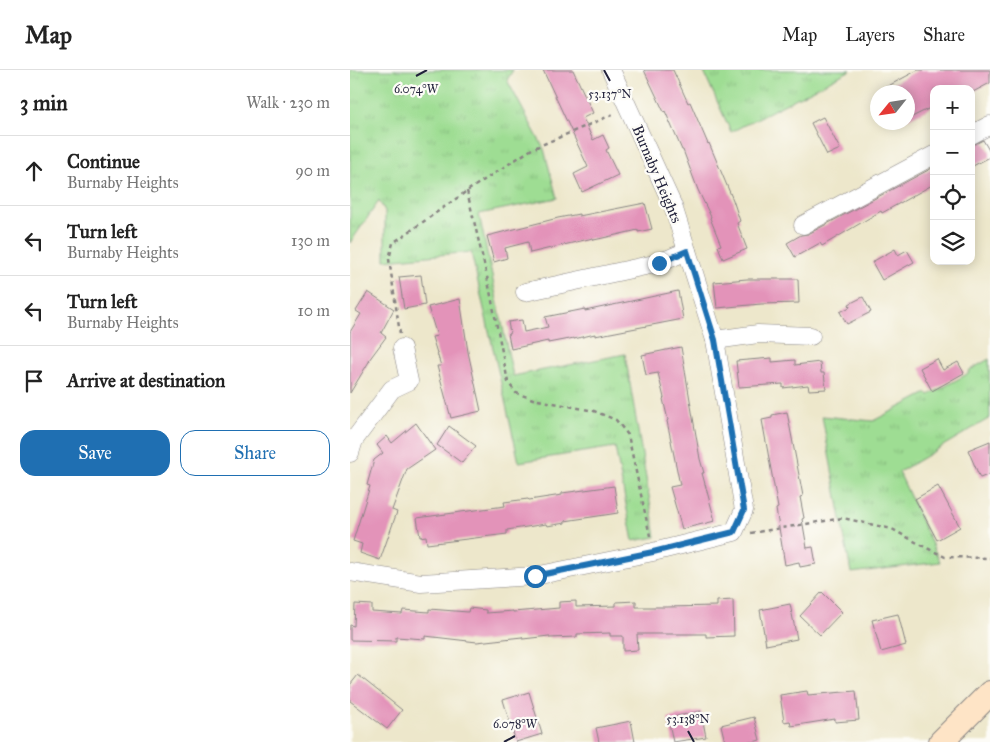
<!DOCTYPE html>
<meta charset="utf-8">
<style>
body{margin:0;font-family:"IM FELL Great Primer",serif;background:#f2f2f2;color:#222}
.controls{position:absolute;right:15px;top:15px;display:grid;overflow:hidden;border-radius:10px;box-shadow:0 2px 12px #0003}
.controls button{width:45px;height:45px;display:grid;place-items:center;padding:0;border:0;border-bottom:1px solid #e0e0e0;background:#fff;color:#222;font:25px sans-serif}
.compass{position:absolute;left:520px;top:15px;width:45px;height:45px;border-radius:50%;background:#fff;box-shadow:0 2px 12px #0003;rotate:240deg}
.stop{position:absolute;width:15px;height:15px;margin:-11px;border:4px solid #1f6fb2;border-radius:50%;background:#fff}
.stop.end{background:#1f6fb2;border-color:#fff;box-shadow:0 1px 5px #0008}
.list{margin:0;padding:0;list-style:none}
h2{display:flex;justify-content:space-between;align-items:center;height:65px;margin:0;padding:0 20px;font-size:21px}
h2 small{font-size:16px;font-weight:400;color:#767676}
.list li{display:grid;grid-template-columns:32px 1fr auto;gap:15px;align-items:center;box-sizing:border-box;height:70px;padding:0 20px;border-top:1px solid #e0e0e0}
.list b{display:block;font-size:19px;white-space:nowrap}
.list p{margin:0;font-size:16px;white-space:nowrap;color:#767676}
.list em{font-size:16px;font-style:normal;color:#767676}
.actions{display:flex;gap:10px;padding:15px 20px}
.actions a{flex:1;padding:11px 0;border:1px solid #1f6fb2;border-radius:15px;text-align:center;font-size:18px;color:#1f6fb2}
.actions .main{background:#1f6fb2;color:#fff}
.icon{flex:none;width:28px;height:28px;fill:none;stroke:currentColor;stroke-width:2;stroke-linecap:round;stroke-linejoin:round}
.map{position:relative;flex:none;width:640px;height:672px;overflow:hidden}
header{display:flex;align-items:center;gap:30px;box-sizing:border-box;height:70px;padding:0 25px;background:#fff;border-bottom:1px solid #e0e0e0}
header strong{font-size:24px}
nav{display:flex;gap:28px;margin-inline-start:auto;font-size:18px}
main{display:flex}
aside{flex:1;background:#fff}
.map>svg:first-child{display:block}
.grass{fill:url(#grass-tufts);stroke:#608067}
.building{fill:#e393b9}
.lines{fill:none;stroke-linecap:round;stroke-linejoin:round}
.minor-casing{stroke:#888483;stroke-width:19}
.secondary-casing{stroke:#888483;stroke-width:26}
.path{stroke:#888483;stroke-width:2.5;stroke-dasharray:4 4;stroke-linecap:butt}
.minor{stroke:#fff;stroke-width:18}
.secondary{stroke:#fee4c6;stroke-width:24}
.route{stroke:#1f6fb2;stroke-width:6}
.ticks{fill:none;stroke:#22223b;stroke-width:2}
.labels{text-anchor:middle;stroke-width:4.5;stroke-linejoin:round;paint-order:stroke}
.street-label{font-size:15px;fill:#22223b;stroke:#fdfcf7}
.ticks-label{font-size:12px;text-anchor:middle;fill:#22223b;stroke:#fdfcf7;stroke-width:4.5;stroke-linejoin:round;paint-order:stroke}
</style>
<header>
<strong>Map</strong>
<nav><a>Map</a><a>Layers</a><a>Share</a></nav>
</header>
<main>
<aside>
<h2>3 min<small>Walk · 230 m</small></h2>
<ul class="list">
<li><svg class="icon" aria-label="ahead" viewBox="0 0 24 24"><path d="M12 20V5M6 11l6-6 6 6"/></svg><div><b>Continue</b><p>Burnaby Heights</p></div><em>90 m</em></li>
<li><svg class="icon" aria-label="left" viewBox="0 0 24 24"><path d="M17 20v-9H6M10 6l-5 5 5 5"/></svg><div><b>Turn left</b><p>Burnaby Heights</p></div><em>130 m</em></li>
<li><svg class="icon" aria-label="left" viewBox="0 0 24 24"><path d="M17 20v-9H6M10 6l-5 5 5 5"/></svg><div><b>Turn left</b><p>Burnaby Heights</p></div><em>10 m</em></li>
<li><svg class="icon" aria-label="arrive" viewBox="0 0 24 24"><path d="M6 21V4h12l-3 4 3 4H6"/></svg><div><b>Arrive at destination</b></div></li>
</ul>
<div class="actions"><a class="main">Save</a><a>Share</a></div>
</aside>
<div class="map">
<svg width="640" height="672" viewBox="0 0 640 672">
<defs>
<pattern id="grass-tufts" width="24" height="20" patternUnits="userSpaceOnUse" patternTransform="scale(1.25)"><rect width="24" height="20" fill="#9edd93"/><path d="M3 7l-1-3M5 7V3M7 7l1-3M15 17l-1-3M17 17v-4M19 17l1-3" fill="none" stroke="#88bd80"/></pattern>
</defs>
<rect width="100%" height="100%" fill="#fdfcf7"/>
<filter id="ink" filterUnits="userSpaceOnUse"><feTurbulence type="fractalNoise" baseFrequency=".02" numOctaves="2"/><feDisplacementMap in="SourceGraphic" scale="10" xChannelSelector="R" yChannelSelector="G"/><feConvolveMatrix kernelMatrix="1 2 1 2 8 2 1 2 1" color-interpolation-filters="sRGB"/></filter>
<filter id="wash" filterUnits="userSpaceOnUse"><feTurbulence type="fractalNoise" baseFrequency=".0096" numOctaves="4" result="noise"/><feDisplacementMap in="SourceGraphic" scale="20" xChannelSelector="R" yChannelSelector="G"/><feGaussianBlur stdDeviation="1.12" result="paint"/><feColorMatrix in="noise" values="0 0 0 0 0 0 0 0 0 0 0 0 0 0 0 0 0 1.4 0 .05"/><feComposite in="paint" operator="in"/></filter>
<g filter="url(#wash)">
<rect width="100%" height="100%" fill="#ede7cb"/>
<g class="grass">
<polygon points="0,0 163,0 157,10 194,79 207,128 129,144 163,306 275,284 306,467 283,471 265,377 169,392 121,182 35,190 35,141 29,131 0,173"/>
<polygon points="353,0 501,0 381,62"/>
<polygon points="639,289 640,348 549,402 590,492 501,503 472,346 523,351 577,323 579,325 619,303 618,301"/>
</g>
<g id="blocks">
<g class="building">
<polygon points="193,0 223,0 243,43 233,48 243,70 253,65 259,78 256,80 268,105 232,122 224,104 238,97"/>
<polygon points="294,0 323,0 338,33 340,32 358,74 359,73 383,130 390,151 387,153 397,179 373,189 368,176 371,175 360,148 361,147 348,120 333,80 332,80 315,41 314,42"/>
<polygon points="568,0 640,0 640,13 621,23 621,19 584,19 584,36 558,49 558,22 527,22"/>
<polygon points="473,47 490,79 477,85 461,53"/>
<polygon points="633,70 640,82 640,87 621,97 621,76"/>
<polygon points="584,97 584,114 532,143 531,141 472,176 470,173 445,187 437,173 451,165 458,164"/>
<polygon points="295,133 302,159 288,162 288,160 244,170 243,168 180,183 178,172 155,178 157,188 144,192 137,166 208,148 229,144 229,146"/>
<polygon points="545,179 548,185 557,180 564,192 532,210 522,192"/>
<polygon points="71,205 75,235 54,239 49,207"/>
<polygon points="397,209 448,209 449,233 411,234 367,238 364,212"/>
<polygon points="328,221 333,249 245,266 245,264 224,269 224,268 198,273 198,271 161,279 158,264 160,263 158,252 172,250 174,262 198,257 195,247 235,239 235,241"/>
<polygon points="18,222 44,239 31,263 36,267 19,290 20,290 0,323 0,262 11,244 6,241"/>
<polygon points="513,227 521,242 497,254 490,242 500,237 499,234"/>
<polygon points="110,229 118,282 131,341 101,348 87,296 91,296 82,267 87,266 78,237"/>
<polygon points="331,277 350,389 354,403 352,403 365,451 332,459 320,417 330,415 317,351 318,350 313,329 314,328 308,303 296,305 292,285"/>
<polygon points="422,288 422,292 445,290 445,295 470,292 471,303 474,303 476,319 459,320 458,315 433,318 433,314 389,317 386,291"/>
<polygon points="587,289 593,300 608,292 614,303 582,321 570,298"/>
<polygon points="437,342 453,426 450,427 454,448 452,449 457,478 463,477 466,494 450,497 449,492 435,495 426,439 428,438 412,350 422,348 422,345"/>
<polygon points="66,353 85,380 57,399 42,440 47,442 30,490 10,483 12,474 3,471 20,416 17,415 24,390 33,383 27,375 37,366 42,373"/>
<polygon points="99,356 126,376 112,393 87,375"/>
<polygon points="640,371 640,404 630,408 618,380"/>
<polygon points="264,416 268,443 215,451 215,453 197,456 196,454 157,460 157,464 77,474 76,466 70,467 67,448 155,436 154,432 178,429 179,430 212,425 212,423"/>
<polygon points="588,416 610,457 587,470 565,429"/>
<polygon points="472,522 492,542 470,565 450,546"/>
<polygon points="383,530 384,566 356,567 356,564 287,564 288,580 273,581 273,566 260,566 260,563 227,564 227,567 199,568 199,566 173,569 172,567 127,572 75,566 75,569 46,567 46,571 0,570 0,555 4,556 5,534 22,535 22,542 52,544 53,540 79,542 79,539 118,542 119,538 136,540 136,543 163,541 163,542 209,538 209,532 226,531 226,537 266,536 266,532 286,531 286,537 316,537 367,536 367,531"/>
<polygon points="440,534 447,569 416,575 410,540"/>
<polygon points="548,544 556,575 531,582 522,550"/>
<polygon points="8,605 52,640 37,659 0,631 0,615"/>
<polygon points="457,621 458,625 506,621 509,650 485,652 485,649 441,656 440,651 434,652 430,625"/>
<polygon points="179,622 192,664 166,672 153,630"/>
<polygon points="351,641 356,667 323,672 318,648"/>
<polygon points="404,647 410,670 403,672 375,672 371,655"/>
<polygon points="281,651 285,672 249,672 246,658"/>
</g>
</g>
</g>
<g filter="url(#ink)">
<use href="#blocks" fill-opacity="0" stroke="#888483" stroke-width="1"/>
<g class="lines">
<g class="minor-casing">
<g id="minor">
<polyline points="621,65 640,55"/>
<polyline points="453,155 584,85"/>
<polyline points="175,222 309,193 337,181"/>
<polyline points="365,270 408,264 461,266"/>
<polyline points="0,383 4,370 42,319 59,311 52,278"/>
<polyline points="0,502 71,513 185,506 303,482 384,462 394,440 365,270 323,136 261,0"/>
</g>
</g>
<g class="secondary-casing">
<polyline id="secondary" points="591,672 640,623"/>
</g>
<g class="path">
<polyline points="117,121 138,211 158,312 166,323 183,329 244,341 266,350 278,365 300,466"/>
<polyline points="50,264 39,189 43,173 117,121 182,79 264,44"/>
<polyline points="401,463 493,448 542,459 573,476 595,487 640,488"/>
</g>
<use href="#minor" class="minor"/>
<use href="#secondary" class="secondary"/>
</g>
</g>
<g class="lines" filter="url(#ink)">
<polyline class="route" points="185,506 303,482 384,462 394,440 365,270 337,181 309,193"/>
</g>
<path class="ticks" d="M254,0L260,11M66,6L77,0M338,661L344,672M154,672L165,666"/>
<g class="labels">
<g class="street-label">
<text transform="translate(307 104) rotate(67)" y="5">Burnaby Heights</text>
</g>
</g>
<g class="ticks-label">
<text x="66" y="23">6.074°W</text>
<text x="260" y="28">53.137°N</text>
<text x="338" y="653">53.138°N</text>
<text x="165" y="658">6.078°W</text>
</g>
</svg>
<div class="controls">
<button>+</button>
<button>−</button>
<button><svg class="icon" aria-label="locate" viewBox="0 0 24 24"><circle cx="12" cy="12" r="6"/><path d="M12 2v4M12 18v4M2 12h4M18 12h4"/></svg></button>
<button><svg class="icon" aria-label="layers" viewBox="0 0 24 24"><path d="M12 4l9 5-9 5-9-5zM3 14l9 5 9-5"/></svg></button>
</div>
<svg class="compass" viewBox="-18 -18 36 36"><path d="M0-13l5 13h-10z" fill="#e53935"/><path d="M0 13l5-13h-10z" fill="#767676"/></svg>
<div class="stop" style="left:185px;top:506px"></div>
<div class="stop end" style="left:309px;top:193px"></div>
</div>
</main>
